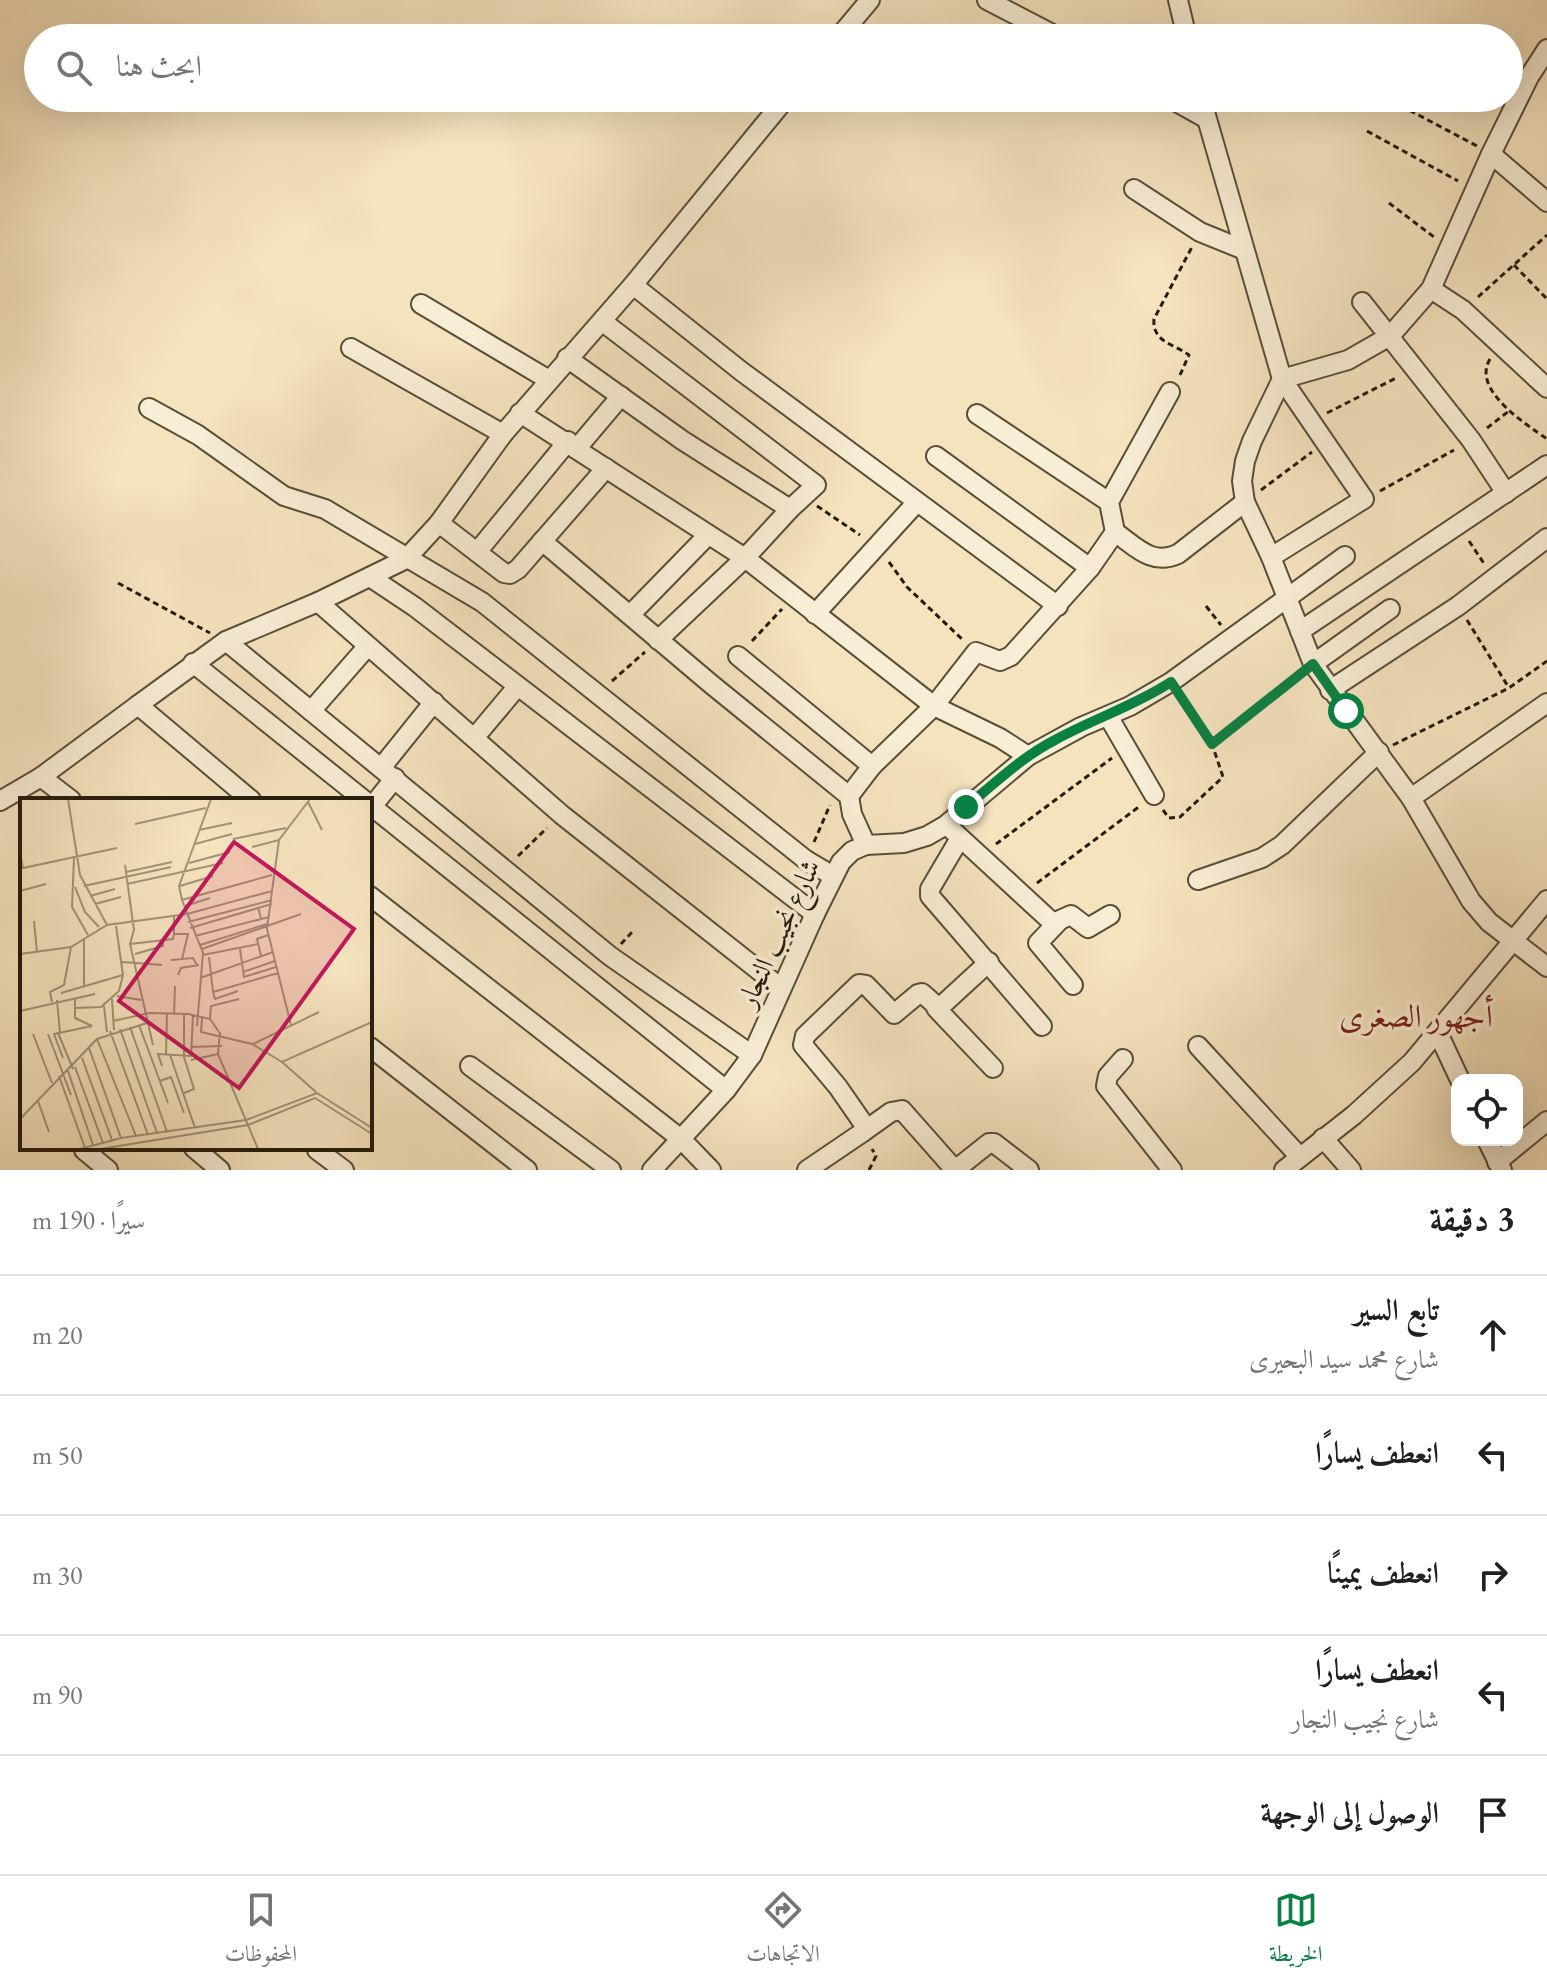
<!DOCTYPE html>
<html lang="ar">
<meta charset="utf-8">
<style>
body{margin:0;font-family:"EB Garamond",Amiri,serif;background:#f6f6f6;color:#202124;direction:rtl}
.controls{position:absolute;right:24px;bottom:24px;display:grid;overflow:hidden;border-radius:16px;box-shadow:0 8px 32px #0002}
.controls button{width:72px;height:72px;display:grid;place-items:center;padding:0;border:0;border-bottom:2px solid #e0e0e0;background:#fff;color:#202124;font:40px sans-serif}
.stop{position:absolute;width:24px;height:24px;margin:-18px;border:6px solid #0b8043;border-radius:50%;background:#fff}
.stop.end{background:#0b8043;border-color:#fff;box-shadow:0 2px 8px #0008}
.list{margin:0;padding:0;list-style:none}
h2{display:flex;justify-content:space-between;align-items:center;height:104px;margin:0;padding:0 32px;font-size:34px}
h2 small{font-size:26px;font-weight:400;color:#757577}
.list li{display:grid;grid-template-columns:52px 1fr auto;gap:24px;align-items:center;box-sizing:border-box;height:120px;padding:0 32px;border-top:2px solid #e0e0e0}
.list b{display:block;font-size:30px;white-space:nowrap}
.list p{margin:0;font-size:26px;white-space:nowrap;color:#757577}
.list em{font-size:26px;font-style:normal;color:#757577}
.icon{flex:none;width:44px;height:44px;fill:none;stroke:currentColor;stroke-width:2;stroke-linecap:round;stroke-linejoin:round}
.map{position:relative;flex:none;width:1547px;height:1170px;overflow:hidden;direction:ltr}
.search{position:absolute;background:#fff;box-shadow:0 8px 32px #0002;left:24px;right:24px;top:24px;height:88px;display:flex;align-items:center;gap:20px;box-sizing:border-box;padding:0 28px;border-radius:44px;color:#757577;font-size:30px}
.sheet{height:704px;background:#fff}
nav{display:flex;justify-content:space-around;align-items:center;box-sizing:border-box;height:112px;border-top:2px solid #e0e0e0;background:#fff;font-size:22px;color:#757577}
nav a{display:grid;justify-items:center;gap:4px}
nav .on{color:#0b8043}
.map>svg:first-child{display:block}
.lines{fill:none;stroke-linecap:round;stroke-linejoin:round}
.street-casing{stroke:#594e3a;stroke-width:22}
.path{stroke:#251c0e;stroke-width:3;stroke-dasharray:6 4;stroke-linecap:butt}
.street{stroke:#f8edd5;stroke-width:18}
.route{stroke:#0b8043;stroke-width:10}
.labels{text-anchor:middle;stroke-width:7;stroke-linejoin:round;paint-order:stroke}
.street-label{font-size:28px;fill:#251c0e;stroke:#f8edd5}
.quarter-label{font-size:32px;fill:#7a1f14;stroke:#f8edd5}
.inset-road{fill:none;stroke:#a29378;stroke-width:2}
.view{fill:#c2185b;fill-opacity:0.15;stroke:#c2185b;stroke-width:4}
.inset-edge{fill:none;stroke:#251c0e;stroke-width:4}
</style>
<div class="map">
<svg width="1547" height="1170" viewBox="0 0 1547 1170">
<rect width="100%" height="100%" fill="#f5e3be"/>
<filter id="stains"><feTurbulence type="fractalNoise" baseFrequency=".0025" numOctaves="4"/><feColorMatrix values="0 0 0 0 .2 0 0 0 0 .09 0 0 0 0 .02 0 0 0 .5 -.17"/></filter>
<radialGradient id="worn" r=".72"><stop offset=".6" stop-color="#630" stop-opacity="0"/><stop offset="1" stop-color="#630" stop-opacity=".3"/></radialGradient>
<g class="lines">
<g class="street-casing">
<g id="street">
<polyline points="987,0 1060,38"/>
<polyline points="1178,0 1187,38"/>
<polyline points="838,38 870,0"/>
<polyline points="1169,98 1205,118"/>
<polyline points="1201,98 1282,379 1364,499 1271,557"/>
<polyline points="1491,154 1547,202"/>
<polyline points="1134,189 1200,232 1242,249"/>
<polyline points="633,285 786,98"/>
<polyline points="1431,289 1463,310 1547,388"/>
<polyline points="1362,302 1471,440 1506,493"/>
<polyline points="421,304 549,380"/>
<polyline points="603,322 816,485 790,509 745,558 658,640"/>
<polyline points="351,348 503,434"/>
<polyline points="567,358 682,440 790,509"/>
<polyline points="1282,379 1252,441 1245,461 1242,481 1245,502 1271,557 1313,664 1411,798 1471,901 1489,922 1547,967"/>
<polyline points="1282,379 1348,360 1390,336 1431,289 1491,154 1529,77 1547,49"/>
<path d="M1170,392L1109,502L1115,532C1136,547 1152,566 1178,554L1245,502"/>
<polyline points="149,408 198,435 284,496 325,509 482,602 806,860 833,876"/>
<polyline points="520,413 745,558 934,706 1000,738 1028,756"/>
<polyline points="977,414 1109,502"/>
<polyline points="577,448 621,396"/>
<polyline points="439,523 504,573 510,574 518,569 606,468"/>
<polyline points="542,541 711,684 849,796 852,814 866,845"/>
<polyline points="477,552 568,441"/>
<polyline points="1090,568 1115,532"/>
<polyline points="370,577 415,607 815,914"/>
<polyline points="318,602 562,815 781,988"/>
<polyline points="815,614 917,502"/>
<polyline points="630,615 708,535"/>
<polyline points="1300,631 1547,465"/>
<polyline points="226,641 311,711 367,647"/>
<polyline points="738,656 872,766"/>
<polyline points="193,663 364,800"/>
<polyline points="1313,664 1390,609"/>
<polyline points="1330,690 1458,606 1547,538"/>
<polyline points="311,711 610,956 752,1055"/>
<polyline points="1108,716 1154,795"/>
<polyline points="475,737 517,687"/>
<polyline points="381,768 434,702"/>
<polyline points="41,777 71,800"/>
<polyline points="849,796 872,766 934,706 976,652 1000,661 1011,656 1090,568 936,456"/>
<polyline points="1411,798 1547,703"/>
<polyline points="251,800 138,705 226,641 318,602 406,559 439,523 503,434 633,285 741,371 1058,606"/>
<polyline points="0,801 41,777 138,705"/>
<polyline points="370,805 726,1090"/>
<polyline points="370,809 395,778"/>
<polyline points="952,830 1053,923 1071,915 1088,928 1110,915"/>
<polyline points="960,838 930,889 930,896 1042,1026"/>
<polyline points="1198,880 1262,858 1282,845 1379,752"/>
<polyline points="370,896 681,1139 711,1170"/>
<polyline points="1059,921 1038,943 1073,985"/>
<polyline points="936,1008 993,1068"/>
<polyline points="1438,1033 1460,1080"/>
<polyline points="1198,1046 1299,1156"/>
<polyline points="370,1047 527,1170"/>
<polyline points="1123,1059 1108,1076 1106,1086 1172,1170"/>
<polyline points="470,1066 611,1170"/>
<polyline points="863,1132 891,1112 902,1110 955,1170"/>
<polyline points="1323,1138 1351,1170"/>
<polyline points="1487,1140 1502,1170"/>
<polyline points="194,1148 220,1170"/>
<polyline points="84,1150 108,1170"/>
<polyline points="317,1150 344,1170"/>
<polyline points="1497,1162 1547,1121"/>
<polyline points="652,1170 726,1090 752,1055 815,914 841,862 852,851 866,845 904,843 927,836 946,825 1028,756 1081,727 1130,706 1171,682 1345,556"/>
<polyline points="807,1170 863,1132 865,1126 838,1087 803,1045 805,1036 859,984 866,985 894,1014 918,994 922,993 939,1008 989,962"/>
<polyline points="955,1170 989,1143 994,1143 1029,1170"/>
<polyline points="1284,1170 1354,1115 1412,1062 1547,900"/>
</g>
</g>
<g class="path">
<polyline points="1392,101 1477,146"/>
<polyline points="1367,131 1458,181"/>
<polyline points="1389,203 1434,237"/>
<polyline points="1514,265 1547,299"/>
<polyline points="1478,297 1547,235"/>
<path d="M1490,359C1471,390 1526,424 1547,439"/>
<path d="M1180,375L1189,355C1174,344 1152,342 1154,319L1192,247"/>
<polyline points="1327,413 1398,377"/>
<polyline points="1487,428 1509,411"/>
<polyline points="1261,490 1312,452"/>
<polyline points="1380,491 1454,450"/>
<polyline points="817,506 860,535"/>
<polyline points="1469,541 1485,565"/>
<polyline points="889,562 907,587 963,640"/>
<polyline points="118,583 210,633"/>
<polyline points="1206,606 1221,625"/>
<polyline points="1467,620 1509,688"/>
<polyline points="752,641 782,609"/>
<polyline points="612,681 645,652"/>
<polyline points="1212,744 1300,674"/>
<polyline points="1393,745 1509,688 1547,661"/>
<polyline points="1163,810 1169,818 1180,817 1223,777 1212,744 1182,698"/>
<polyline points="814,842 830,805"/>
<polyline points="996,844 1112,758"/>
<polyline points="518,856 547,828"/>
<polyline points="1037,883 1140,806"/>
<polyline points="621,944 634,930"/>
<polyline points="869,1170 876,1156 872,1149"/>
</g>
<use href="#street" class="street"/>
</g>
<g class="lines">
<path class="route" d="M966,807C995,783 1022,757 1055,740C1093,719 1134,706 1171,682L1212,744L1313,664L1346,711"/>
</g>
<g class="labels">
<g class="street-label">
<text transform="translate(778 933) rotate(-65)" y="10">شارع نجيب النجار</text>
</g>
<g class="quarter-label">
<text x="1416" y="1027">أجهور الصغرى</text>
</g>
</g>
<g transform="translate(20 798)">
<rect width="352" height="352" fill="#f5e3be"/>
<path class="inset-road" d="M48,1L60,77L87,127M288,4L302,32M115,26L186,10M179,32L212,25M213,41L266,30M175,46L212,36M232,49L259,42M0,56L3,70L97,50M54,60L52,109L68,137M169,65L210,54M105,67L114,132L110,146L133,247M106,74L152,64M107,86L203,65M64,88L151,69M160,88L193,78M55,89L65,114L79,129M0,93L26,86M252,93L259,42L290,1M70,98L95,91M162,102L159,88L191,1M75,106L101,99M165,108L190,100M154,118V136H168L162,161M241,120L238,110L252,106M14,123L17,155M168,124L252,102M170,130L238,110M175,138L249,119M64,142V190M110,146L153,141L154,136M180,147L247,126M182,151L281,116M220,151L224,179L256,169M0,156L51,149L87,127L167,116L252,93L247,131L258,175L193,194M115,156L143,148V142M183,157L238,146M241,158L237,141L248,137M189,159L193,194M151,162L173,160L177,167M102,164L142,167M223,174L255,163M258,175L271,227M158,177L161,170L179,167M180,180L253,154M193,194L195,201L218,193M41,195L103,177M97,198L121,202M55,200V220L72,228M92,201L94,232M37,202L40,235M32,204L30,194L44,187L51,149M84,208L87,234M55,210L81,209L99,193L103,177L96,128M0,213L75,196M154,217L155,188M182,220L181,234L232,246L262,264L352,224M190,221L191,208L219,201M93,223L129,215L168,216L190,221L199,234M119,227L148,305M177,228L183,155L162,102L252,77M110,229L147,334M100,231L137,335M90,233L128,337M200,234L198,256L238,351M38,235L53,271M13,236L32,285M28,236L51,297M77,241L116,338M233,246L299,214M171,249L202,248M69,250L101,340M146,257L147,216M150,257L175,330M43,260L34,236L72,228M62,260L92,342M171,262L198,256M262,264L296,294M142,268L138,256L171,258L173,217M55,269L83,345M48,273L73,347M39,278L65,350M140,283L151,279L164,315M164,295L174,291L164,259V216M18,303L29,334M0,321L77,241L127,225M60,351L101,340L226,322L297,295L352,330M80,351L228,327L295,300L352,336"/>
<path class="view" d="M214,44L334,131L219,290L99,203Z"/>
<rect width="352" height="352" class="inset-edge"/>
</g>
<rect width="100%" height="100%" filter="url(#stains)"/>
<rect width="100%" height="100%" fill="url(#worn)"/>
</svg>
<div class="controls">
<button><svg class="icon" aria-label="locate" viewBox="0 0 24 24"><circle cx="12" cy="12" r="6"/><path d="M12 2v4M12 18v4M2 12h4M18 12h4"/></svg></button>
</div>
<div class="stop" style="left:1346px;top:711px"></div>
<div class="stop end" style="left:966px;top:807px"></div>
<div class="search"><svg class="icon" aria-label="search" viewBox="0 0 24 24"><circle cx="10" cy="10" r="6"/><path d="M15 15l6 6"/></svg>ابحث هنا</div>
</div>
<section class="sheet">
<h2>3 دقيقة<small>سيرًا · 190 m</small></h2>
<ul class="list">
<li><svg class="icon" aria-label="ahead" viewBox="0 0 24 24"><path d="M12 20V5M6 11l6-6 6 6"/></svg><div><b>تابع السير</b><p>شارع محمد سيد البحيرى</p></div><em>20 m</em></li>
<li><svg class="icon" aria-label="left" viewBox="0 0 24 24"><path d="M17 20v-9H6M10 6l-5 5 5 5"/></svg><div><b>انعطف يسارًا</b></div><em>50 m</em></li>
<li><svg class="icon" aria-label="right" viewBox="0 0 24 24"><path d="M7 20v-9h11M14 6l5 5-5 5"/></svg><div><b>انعطف يمينًا</b></div><em>30 m</em></li>
<li><svg class="icon" aria-label="left" viewBox="0 0 24 24"><path d="M17 20v-9H6M10 6l-5 5 5 5"/></svg><div><b>انعطف يسارًا</b><p>شارع نجيب النجار</p></div><em>90 m</em></li>
<li><svg class="icon" aria-label="arrive" viewBox="0 0 24 24"><path d="M6 21V4h12l-3 4 3 4H6"/></svg><div><b>الوصول إلى الوجهة</b></div></li>
</ul>
</section>
<nav>
<a class="on"><svg class="icon" aria-label="map" viewBox="0 0 24 24"><path d="M3 6l6-2 6 2 6-2v14l-6 2-6-2-6 2zM9 4v14M15 6v14"/></svg>الخريطة</a>
<a><svg class="icon" aria-label="directions" viewBox="0 0 24 24"><path d="M12 3l9 9-9 9-9-9zM9 14v-3h6M13 9l2 2-2 2"/></svg>الاتجاهات</a>
<a><svg class="icon" aria-label="saved" viewBox="0 0 24 24"><path d="M7 4h10v16l-5-4-5 4z"/></svg>المحفوظات</a>
</nav>
